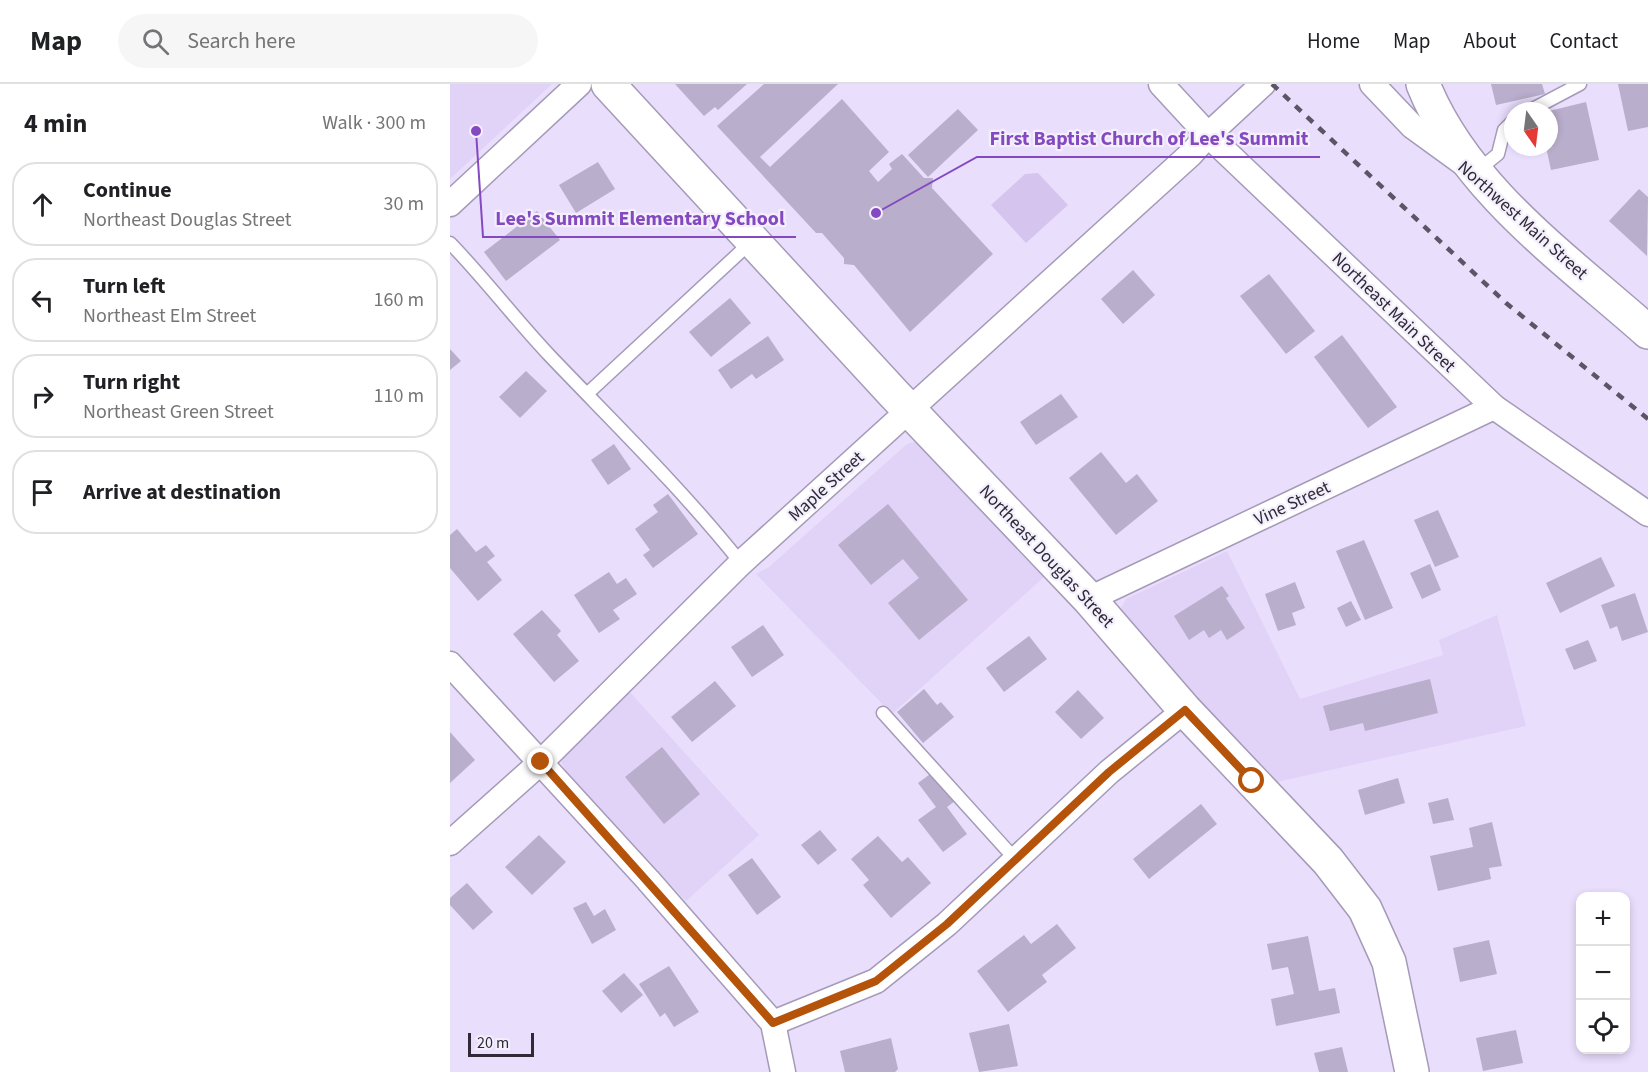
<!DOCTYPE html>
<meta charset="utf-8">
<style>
body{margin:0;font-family:"Source Sans 3",sans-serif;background:#f6f6f6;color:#202124}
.controls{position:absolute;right:18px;bottom:18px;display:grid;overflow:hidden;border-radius:12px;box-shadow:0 3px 9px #0003}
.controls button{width:54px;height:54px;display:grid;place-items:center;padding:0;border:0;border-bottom:2px solid #e0e0e0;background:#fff;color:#202124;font:30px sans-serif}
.compass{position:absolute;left:1054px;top:18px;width:54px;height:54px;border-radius:50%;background:#fff;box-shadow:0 3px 9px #0003;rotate:166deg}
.scale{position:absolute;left:18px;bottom:15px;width:66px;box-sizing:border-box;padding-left:6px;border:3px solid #2f2a36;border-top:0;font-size:16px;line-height:21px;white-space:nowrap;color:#2f2a36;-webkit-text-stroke:4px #f4effc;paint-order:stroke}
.stop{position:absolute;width:18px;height:18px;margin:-14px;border:4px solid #b45309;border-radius:50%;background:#fff}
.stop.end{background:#b45309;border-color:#fff;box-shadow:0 2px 6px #0008}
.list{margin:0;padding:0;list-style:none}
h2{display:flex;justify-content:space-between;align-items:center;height:78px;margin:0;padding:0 24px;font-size:26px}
h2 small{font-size:20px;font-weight:400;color:#757577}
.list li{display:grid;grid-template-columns:39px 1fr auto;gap:18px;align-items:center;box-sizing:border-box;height:84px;margin:0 12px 12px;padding:0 12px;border:2px solid #e0e0e0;border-radius:24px}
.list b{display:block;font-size:22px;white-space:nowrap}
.list p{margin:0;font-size:20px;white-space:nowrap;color:#757577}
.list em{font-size:20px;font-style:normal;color:#757577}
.icon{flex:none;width:33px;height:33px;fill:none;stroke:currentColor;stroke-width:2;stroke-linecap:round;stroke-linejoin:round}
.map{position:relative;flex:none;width:1198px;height:988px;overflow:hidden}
header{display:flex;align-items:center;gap:36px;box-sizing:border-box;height:84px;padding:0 30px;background:#fff;border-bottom:2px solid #e0e0e0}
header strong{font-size:28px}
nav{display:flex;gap:33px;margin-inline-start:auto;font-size:21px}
.search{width:420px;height:54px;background:#f6f6f6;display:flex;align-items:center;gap:15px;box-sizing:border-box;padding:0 21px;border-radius:33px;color:#757577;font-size:22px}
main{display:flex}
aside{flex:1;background:#fff}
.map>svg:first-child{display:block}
.built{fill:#e1d2f7}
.green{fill:#d5c4ed}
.building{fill:#b9aecb}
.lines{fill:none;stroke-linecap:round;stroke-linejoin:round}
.lane-casing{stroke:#a59ab7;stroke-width:15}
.street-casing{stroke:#a59ab7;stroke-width:27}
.secondary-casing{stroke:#a59ab7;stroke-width:36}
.lane{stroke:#fff;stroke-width:12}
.street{stroke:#fff;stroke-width:24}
.secondary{stroke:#fff;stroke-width:33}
.rail{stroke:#5c5566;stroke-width:4.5;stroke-dasharray:8 8;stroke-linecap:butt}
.route{stroke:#b45309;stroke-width:8}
.labels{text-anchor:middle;stroke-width:4.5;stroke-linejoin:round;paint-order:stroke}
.street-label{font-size:18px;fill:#2f2a36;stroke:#f4effc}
.leader{fill:none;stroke:#8449c0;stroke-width:2}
.callout-dot{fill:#8449c0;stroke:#f4effc;stroke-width:2}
.callout-label{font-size:20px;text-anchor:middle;font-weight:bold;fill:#8449c0;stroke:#f4effc;stroke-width:4.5;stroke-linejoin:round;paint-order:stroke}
</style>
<header>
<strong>Map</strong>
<div class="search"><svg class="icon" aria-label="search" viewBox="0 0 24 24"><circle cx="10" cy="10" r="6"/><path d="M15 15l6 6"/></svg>Search here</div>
<nav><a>Home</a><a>Map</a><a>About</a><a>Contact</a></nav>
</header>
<main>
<aside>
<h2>4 min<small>Walk · 300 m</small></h2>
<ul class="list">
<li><svg class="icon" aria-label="ahead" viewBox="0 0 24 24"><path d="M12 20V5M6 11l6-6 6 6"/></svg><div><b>Continue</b><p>Northeast Douglas Street</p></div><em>30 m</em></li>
<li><svg class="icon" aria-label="left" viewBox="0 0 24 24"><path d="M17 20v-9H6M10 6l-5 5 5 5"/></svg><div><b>Turn left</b><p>Northeast Elm Street</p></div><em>160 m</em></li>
<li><svg class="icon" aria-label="right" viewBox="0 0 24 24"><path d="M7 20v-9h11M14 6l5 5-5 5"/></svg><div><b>Turn right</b><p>Northeast Green Street</p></div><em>110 m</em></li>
<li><svg class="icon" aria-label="arrive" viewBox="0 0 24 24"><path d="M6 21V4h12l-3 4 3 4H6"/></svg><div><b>Arrive at destination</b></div></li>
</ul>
</aside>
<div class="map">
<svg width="1198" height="988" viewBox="0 0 1198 988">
<rect width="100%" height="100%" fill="#eadefd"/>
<g class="built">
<polygon points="0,0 102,0 0,95"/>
<polygon points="464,358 474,363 594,493 442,630 306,490 319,483 457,360"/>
<polygon points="777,467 850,615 993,571 989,556 1047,531 1076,642 827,698 674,537 670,526 676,515"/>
<polygon points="177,605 309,751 236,817 116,688 111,677 111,672"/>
</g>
<polygon class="green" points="588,89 618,121 576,159 541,121 575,90"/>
<g class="building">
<polygon points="225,0 297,0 268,26 265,23 254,32"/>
<polygon points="314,0 388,0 310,73 320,83 392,15 439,68 419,87 428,98 442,85 439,80 452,70 474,94 483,94 482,104 543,170 460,248 404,181 394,180 394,174 372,149 366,149 267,42"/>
<polygon points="1041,0 1092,0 1095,10 1046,21"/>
<polygon points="1168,0 1198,0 1198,43 1178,47"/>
<polygon points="1136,18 1149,76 1101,86 1096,63 1099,63 1099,27"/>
<polygon points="508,25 528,46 478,93 458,71"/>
<polygon points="148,78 165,105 126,129 109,101"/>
<polygon points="1189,105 1198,113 1197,172 1159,137"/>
<polygon points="87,127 110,156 56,197 34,168"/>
<polygon points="683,186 705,211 673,240 651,215"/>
<polygon points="819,190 865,247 836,270 790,212"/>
<polygon points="280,214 301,239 261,273 239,248"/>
<polygon points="892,251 947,323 918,344 864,273"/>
<polygon points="318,252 334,276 306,295 302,290 281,305 268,286"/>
<polygon points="0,265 11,277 0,286"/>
<polygon points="76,287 97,307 70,334 49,313"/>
<polygon points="611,310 628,333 586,361 570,338"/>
<polygon points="164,360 181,385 158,401 141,376"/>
<polygon points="651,368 676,399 687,390 708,417 666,451 619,394"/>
<polygon points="218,410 248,450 203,484 193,471 200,466 185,445 208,428 203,421"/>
<polygon points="438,420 518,516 469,556 438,519 469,494 453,475 421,501 388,461"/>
<polygon points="988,426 1009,473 985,483 964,436"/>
<polygon points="7,445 26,468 36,461 45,472 37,478 52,496 28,517 0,484 0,451"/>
<polygon points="914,456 943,524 915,536 886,467"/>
<polygon points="1151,473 1165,502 1110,529 1096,499"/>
<polygon points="980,480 991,506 972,515 960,489"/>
<polygon points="159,488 167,500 176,494 187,510 163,526 170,535 149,549 124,511"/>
<polygon points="845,498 855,524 842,529 846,541 828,547 815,510"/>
<polygon points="772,502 779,512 776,514 795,544 777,556 771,546 759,554 754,546 739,556 724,532"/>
<polygon points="1185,509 1198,548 1172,557 1167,542 1160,545 1151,521"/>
<polygon points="901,517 911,536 896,543 887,524"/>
<polygon points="92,526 111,547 107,551 129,577 104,598 63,550"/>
<polygon points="313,541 334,571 302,593 281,563"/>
<polygon points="579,552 597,575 554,608 536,584"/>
<polygon points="1138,556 1147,577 1124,586 1115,565"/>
<polygon points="980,595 988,629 915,647 913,639 880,647 873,622"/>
<polygon points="265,597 286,622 242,658 221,633"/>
<polygon points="474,605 487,621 491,618 504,633 473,659 447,628"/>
<polygon points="628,606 654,634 631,655 605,628"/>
<polygon points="0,648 25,676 0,699"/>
<polygon points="212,663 250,710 214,740 175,693"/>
<polygon points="483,688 505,717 497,723 517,750 493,768 468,736 486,723 468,699"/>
<polygon points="948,694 955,719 915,731 908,706"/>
<polygon points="998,714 1004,736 983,740 978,719"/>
<polygon points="751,720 767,740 699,795 683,775"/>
<polygon points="1042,738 1052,782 1039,784 1041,795 988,807 980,772 1023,763 1019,744"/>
<polygon points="370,746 387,766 368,781 351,761"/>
<polygon points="89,751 116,778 82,811 55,783"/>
<polygon points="428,752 452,778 458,773 481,799 441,834 413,801 419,796 401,775"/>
<polygon points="302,774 331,813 307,831 278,791"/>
<polygon points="17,799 43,828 23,846 0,821 0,814"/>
<polygon points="136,818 144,832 155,825 166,846 142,860 123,824"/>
<polygon points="607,840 626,864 592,891 597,898 558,928 527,887 574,851 581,860"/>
<polygon points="858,852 869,907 885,904 890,929 826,942 821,915 844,910 838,883 822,886 817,860"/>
<polygon points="1039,856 1047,890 1010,898 1003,864"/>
<polygon points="219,882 249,928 224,943 215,929 210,933 189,900"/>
<polygon points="174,889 193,911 171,929 152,907"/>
<polygon points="559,940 568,982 529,988 519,949"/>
<polygon points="1066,946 1073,979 1033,987 1026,954"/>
<polygon points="441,954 448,985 445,988 395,988 390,967"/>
<polygon points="892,963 898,988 869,988 864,969"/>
</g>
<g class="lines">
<g class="lane-casing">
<g id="lane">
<polyline points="1079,27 1130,0"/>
<polyline points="1027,87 1048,70 1054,46 1063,37"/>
<path d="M0,159C35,195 65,235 100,272C165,340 232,405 291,479"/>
<polyline points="138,309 301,158"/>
<polyline points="433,629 565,775"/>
</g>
</g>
<g class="street-casing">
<g id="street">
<polyline points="711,0 758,51 1044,323 1198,430"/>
<polyline points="922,0 962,42 1013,79"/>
<polyline points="0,120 129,0"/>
<polyline points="639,515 1044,323"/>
<polyline points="0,580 198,796 323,939 333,988"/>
<polyline points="0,759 91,678 291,479 741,70 758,51 813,0"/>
<polyline points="323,939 426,897 497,840 659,688 735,626"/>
</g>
</g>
<g class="secondary-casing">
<g id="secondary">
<polyline points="158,0 444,310 639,515 735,626 878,777 915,825 939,878 962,988"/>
<path d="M973,0C1015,105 1116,175 1198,248"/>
</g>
</g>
<use href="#lane" class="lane"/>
<use href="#street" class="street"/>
<use href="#secondary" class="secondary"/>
<polyline class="rail" points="822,0 1056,219 1198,335"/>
</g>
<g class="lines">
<polyline class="route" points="91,678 323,939 426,897 497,840 659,688 735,626 802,697"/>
</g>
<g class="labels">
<g class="street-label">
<text transform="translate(1073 136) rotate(42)" y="6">Northwest Main Street</text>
<text transform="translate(944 228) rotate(44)" y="6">Northeast Main Street</text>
<text transform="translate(376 402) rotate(-42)" y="6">Maple Street</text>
<text transform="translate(842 419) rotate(-25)" y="6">Vine Street</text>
<text transform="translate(597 472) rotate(47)" y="6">Northeast Douglas Street</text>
</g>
</g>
<path class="leader" d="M426 129L527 73H870M26 47L33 153H346"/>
<g class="callout-dot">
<circle cx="426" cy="129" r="6"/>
<circle cx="26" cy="47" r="6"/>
</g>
<g class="callout-label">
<text x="699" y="61">First Baptist Church of Lee's Summit</text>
<text x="190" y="141">Lee's Summit Elementary School</text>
</g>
</svg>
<div class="controls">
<button>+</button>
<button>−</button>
<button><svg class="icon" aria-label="locate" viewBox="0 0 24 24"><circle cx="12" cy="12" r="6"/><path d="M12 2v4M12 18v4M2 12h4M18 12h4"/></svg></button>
</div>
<svg class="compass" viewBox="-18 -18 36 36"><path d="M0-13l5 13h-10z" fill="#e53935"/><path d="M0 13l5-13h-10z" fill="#757577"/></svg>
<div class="scale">20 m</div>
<div class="stop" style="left:802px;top:697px"></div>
<div class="stop end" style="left:91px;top:678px"></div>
</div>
</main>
